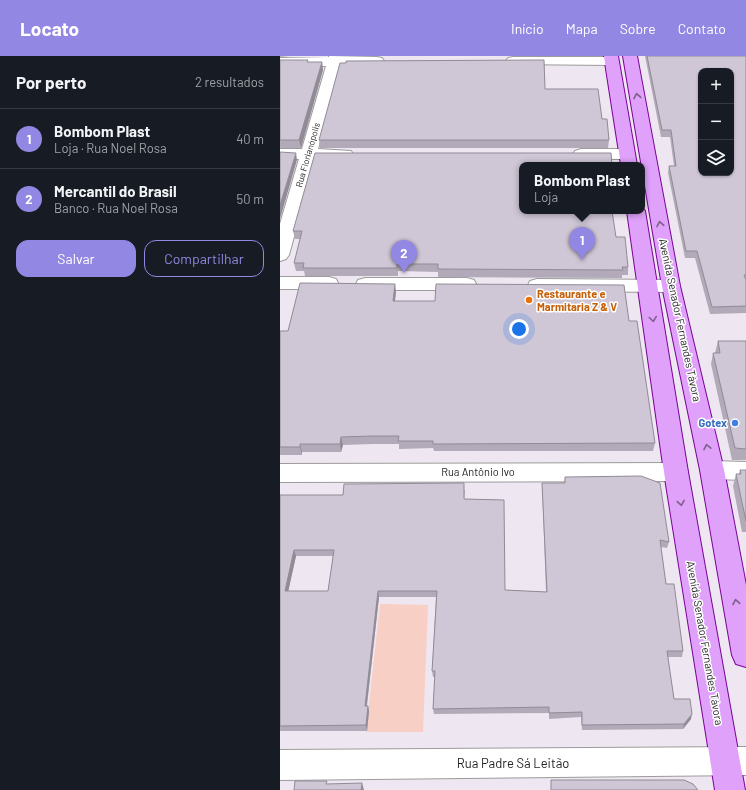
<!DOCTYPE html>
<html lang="pt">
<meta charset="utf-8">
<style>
body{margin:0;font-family:Barlow,sans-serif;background:#20242c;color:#f1f3f6}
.controls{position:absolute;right:12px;top:12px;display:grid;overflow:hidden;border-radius:8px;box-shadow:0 1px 3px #0004}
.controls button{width:36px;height:36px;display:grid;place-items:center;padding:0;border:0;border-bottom:1px solid #363941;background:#171b24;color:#f1f3f6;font:20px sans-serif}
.you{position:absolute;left:239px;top:273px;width:14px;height:14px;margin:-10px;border:3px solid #fff;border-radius:50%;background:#1a73e8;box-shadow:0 0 0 6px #1a73e833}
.badge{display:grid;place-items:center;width:26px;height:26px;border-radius:50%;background:#9287e2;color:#fff;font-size:13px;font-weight:700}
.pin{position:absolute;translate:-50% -33px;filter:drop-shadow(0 1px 2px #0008)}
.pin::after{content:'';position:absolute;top:21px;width:14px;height:12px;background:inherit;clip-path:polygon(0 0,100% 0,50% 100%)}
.popup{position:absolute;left:239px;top:106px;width:126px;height:52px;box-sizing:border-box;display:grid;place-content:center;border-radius:8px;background:#171b24;filter:drop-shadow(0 1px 3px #0005);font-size:13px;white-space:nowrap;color:#9ea1a6}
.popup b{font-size:15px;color:#f1f3f6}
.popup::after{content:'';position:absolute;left:50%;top:100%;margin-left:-8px;border:8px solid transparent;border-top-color:#171b24}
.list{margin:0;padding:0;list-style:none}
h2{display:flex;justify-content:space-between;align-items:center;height:52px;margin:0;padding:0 16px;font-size:17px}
h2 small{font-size:13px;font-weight:400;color:#9ea1a6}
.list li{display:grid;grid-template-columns:26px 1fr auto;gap:12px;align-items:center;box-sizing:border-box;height:60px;padding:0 16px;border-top:1px solid #363941}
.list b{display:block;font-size:15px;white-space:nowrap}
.list p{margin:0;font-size:13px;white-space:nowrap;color:#9ea1a6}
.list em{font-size:13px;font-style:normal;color:#9ea1a6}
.actions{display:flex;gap:8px;padding:12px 16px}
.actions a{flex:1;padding:9px 0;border:1px solid #9287e2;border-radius:12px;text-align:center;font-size:14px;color:#9287e2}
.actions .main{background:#9287e2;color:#fff}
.icon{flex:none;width:22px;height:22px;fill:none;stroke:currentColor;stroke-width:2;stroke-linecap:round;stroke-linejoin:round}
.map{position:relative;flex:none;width:466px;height:734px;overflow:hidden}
header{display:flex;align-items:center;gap:24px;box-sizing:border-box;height:56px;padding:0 20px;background:#9287e2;color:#fff}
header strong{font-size:19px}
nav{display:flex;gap:22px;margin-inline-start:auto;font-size:14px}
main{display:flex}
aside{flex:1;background:#171b24}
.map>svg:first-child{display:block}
.park{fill:#f8cfc4}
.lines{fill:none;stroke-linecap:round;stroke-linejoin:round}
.street-casing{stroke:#9c9c9c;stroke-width:2}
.primary-casing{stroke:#7a0397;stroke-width:2}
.street{fill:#fff;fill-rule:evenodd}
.primary{fill:#dfa1fa;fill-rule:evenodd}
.wall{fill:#b2aab8;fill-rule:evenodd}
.shaded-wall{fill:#918b96}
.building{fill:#cfc6d6;stroke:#918b96;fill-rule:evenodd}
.oneway{stroke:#7f608c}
.food-dot{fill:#e8710a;stroke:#fff;stroke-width:1.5}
.shop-dot{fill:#3f7fe0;stroke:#fff;stroke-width:1.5}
.labels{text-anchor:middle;stroke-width:3;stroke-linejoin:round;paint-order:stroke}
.far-street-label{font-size:9px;fill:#1f1f1f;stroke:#fff}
.food-label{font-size:11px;font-weight:bold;fill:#c56008;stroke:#fff;text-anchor:start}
.street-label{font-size:11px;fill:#1f1f1f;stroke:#fff}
.shop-label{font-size:11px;font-weight:bold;fill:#366cbe;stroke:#fff;text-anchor:end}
.near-street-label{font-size:13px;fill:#1f1f1f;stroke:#fff}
</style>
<header>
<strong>Locato</strong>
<nav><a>Início</a><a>Mapa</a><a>Sobre</a><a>Contato</a></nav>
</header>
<main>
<aside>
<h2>Por perto<small>2 resultados</small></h2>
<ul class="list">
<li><span class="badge">1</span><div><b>Bombom Plast</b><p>Loja · Rua Noel Rosa</p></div><em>40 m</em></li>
<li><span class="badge">2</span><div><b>Mercantil do Brasil</b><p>Banco · Rua Noel Rosa</p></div><em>50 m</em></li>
</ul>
<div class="actions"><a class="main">Salvar</a><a>Compartilhar</a></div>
</aside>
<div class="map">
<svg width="466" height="734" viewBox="0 0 466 734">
<rect width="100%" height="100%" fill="#eee6f0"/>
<polygon class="park" points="100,548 148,549 143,676 86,676"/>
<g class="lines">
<g class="street-casing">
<g id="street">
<polygon points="49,0 97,1 102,2 104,5 102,8 97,9 60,10 38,93 71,95 73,98 71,101 35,103 9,199 6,203 0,205 0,168 19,103 0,103 0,93 22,93 46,10 0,10 0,2 49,1"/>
<polygon points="233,1 331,1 336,2 338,5 336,8 331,9 228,8 226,5 228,2"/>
<polygon points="301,93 347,93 353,95 355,98 353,101 347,103 301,103 295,101 293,98 295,95"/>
<polygon points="0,221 49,221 56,223 58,227 56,231 49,233 0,233"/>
<polygon points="85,222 187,222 194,224 196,228 194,232 187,234 85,234 78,232 76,228 78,224"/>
<polygon points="257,223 391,224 398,226 400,230 398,234 391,236 257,235 250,233 248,229 250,225"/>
<polygon points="432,405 466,406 466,424 432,423 424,420 420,414 424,408"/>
<polygon points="396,407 404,410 408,416 404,422 396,425 0,426 0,408"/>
<polygon points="466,691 466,719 0,724 0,694"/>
</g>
</g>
<g class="primary-casing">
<g id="primary">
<polygon points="324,0 338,0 357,109 341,109"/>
<polygon points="343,0 357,0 400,230 444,414 466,529 466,611 456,608 452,599 420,414 382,230"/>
<polygon points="362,151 365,155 408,416 465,734 435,734 384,416 347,155 362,155"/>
</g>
</g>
<use href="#street" class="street"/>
<use href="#primary" class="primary"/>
</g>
<g class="wall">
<polygon points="0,0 9,0 0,1"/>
<polygon points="365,0 466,0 466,257 430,258 415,202 405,202 388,117 389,110 394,110 390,81 381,81"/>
<polygon points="0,4 28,6 42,6 43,14 21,92 0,92"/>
<polygon points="265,33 322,63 329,84 328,92 40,92 39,84"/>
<polygon points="242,109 336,181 348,211 348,219 342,219 342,222 158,221 158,216 118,215 118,220 25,220 24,215 16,215 14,207 20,183 15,183 13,175"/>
<polygon points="116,235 115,245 349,265 375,387 373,395 154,395 153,392 119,393 119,388 93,388 63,389 61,396 22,396 22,399 0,399 0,275 8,275"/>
<polygon points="438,285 466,285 466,404 452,404 431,308 433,297 435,297"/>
<polygon points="460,414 466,414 466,476 462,476 453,430 456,418 459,418"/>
<path d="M285,421L389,486L387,492L381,491L386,528L403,595L402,601H388L394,643L411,663L403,673L302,674L301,661L269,663V657L154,658L153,653L155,621H153L152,615L156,541H99L87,650H88L89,655L87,675H0V439H63L185,434L184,443L225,534L266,536L262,427H284ZM16,500H53L48,535H8Z"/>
</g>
<g class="shaded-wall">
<polygon points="42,6 43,14 21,92 19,84"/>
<polygon points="16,97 17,104 0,163 0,149"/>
<polygon points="115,228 116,235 114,253 113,245"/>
<polygon points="61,381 63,389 61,396 60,388"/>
<polygon points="20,388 22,396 22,399 20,391"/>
<polygon points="14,494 16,500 7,541 5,535"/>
<polygon points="98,535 99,541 86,655 85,650"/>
<polygon points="88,650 89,655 87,675 86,669"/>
<polygon points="412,658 411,663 403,673 404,668"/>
<polygon points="82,727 84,734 81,734"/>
</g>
<g class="building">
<path d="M367,0H466V219H464L466,224V250L432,251L417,195H406L389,110H396L391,74H382ZM421,15H451V117H421Z"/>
<polygon points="0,4 28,4 27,6 42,6 19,84 0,84"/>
<polygon points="264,4 265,33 318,33 322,63 327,63 329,84 39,84 60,7 66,7 66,5"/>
<polygon points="0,96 16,97 0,149"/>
<polygon points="35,97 331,97 332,109 242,109 242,155 332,155 336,181 345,181 348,211 342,211 343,214 158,213 158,208 117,208 117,212 23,212 24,207 14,207 22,175 13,175"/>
<polygon points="20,227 115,228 113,245 155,245 156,228 344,229 349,265 357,265 375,387 153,388 153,385 118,385 119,380 92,380 61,381 60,388 20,388 20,391 0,391 0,275 8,275"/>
<polygon points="438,285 466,285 466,393 455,392 433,297 440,297"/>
<polygon points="460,414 466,414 466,465 456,418 461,418"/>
<path d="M361,420L380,427L389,486L380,484L386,528H394L403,595H387L394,643H410L412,658L404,668L302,669V656L269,657V651L153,653L155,615H152L157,535H98L85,650H88L86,669L0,670V439H63L64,428L184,427V443L224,444L225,534L267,536L262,427H285V421ZM14,494H54L48,535H5Z"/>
<polygon points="271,724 404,724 413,728 418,734 271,734"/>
<polygon points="15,725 47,725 46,728 82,727 81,734 14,734"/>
</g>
<defs><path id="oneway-chevron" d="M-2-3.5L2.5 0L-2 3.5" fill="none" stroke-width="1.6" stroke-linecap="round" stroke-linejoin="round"/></defs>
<g class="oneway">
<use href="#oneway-chevron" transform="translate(357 40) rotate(-100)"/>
<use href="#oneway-chevron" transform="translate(380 168) rotate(-100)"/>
<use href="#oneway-chevron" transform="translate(373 263) rotate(82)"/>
<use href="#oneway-chevron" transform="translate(427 391) rotate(-102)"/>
<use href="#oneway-chevron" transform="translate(401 447) rotate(80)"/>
<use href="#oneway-chevron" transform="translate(456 546) rotate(-101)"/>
</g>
<circle class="food-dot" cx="249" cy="244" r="4"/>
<circle class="shop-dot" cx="455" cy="367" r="4"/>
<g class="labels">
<g class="far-street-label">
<text transform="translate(28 99) rotate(-74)" y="3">Rua Florianópolis</text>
</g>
<g class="food-label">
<text x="257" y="242">Restaurante e<tspan x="257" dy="13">Marmitaria Z &amp; V</tspan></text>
</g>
<g class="street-label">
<text transform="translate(400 264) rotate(78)" y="4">Avenida Senador Fernandes Távora</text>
<text x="198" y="420">Rua Antônio Ivo</text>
<text transform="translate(425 587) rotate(80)" y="4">Avenida Senador Fernandes Távora</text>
</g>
<g class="shop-label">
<text x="447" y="371">Gotex</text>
</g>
<g class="near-street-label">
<text x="233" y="712">Rua Padre Sá Leitão</text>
</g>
</g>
</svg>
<div class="controls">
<button>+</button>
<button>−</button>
<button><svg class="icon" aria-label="layers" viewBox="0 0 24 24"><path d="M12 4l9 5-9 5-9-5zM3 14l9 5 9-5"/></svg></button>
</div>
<div class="you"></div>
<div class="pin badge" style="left:302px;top:204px">1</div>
<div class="popup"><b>Bombom Plast</b>Loja</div>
<div class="pin badge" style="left:124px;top:217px">2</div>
</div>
</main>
